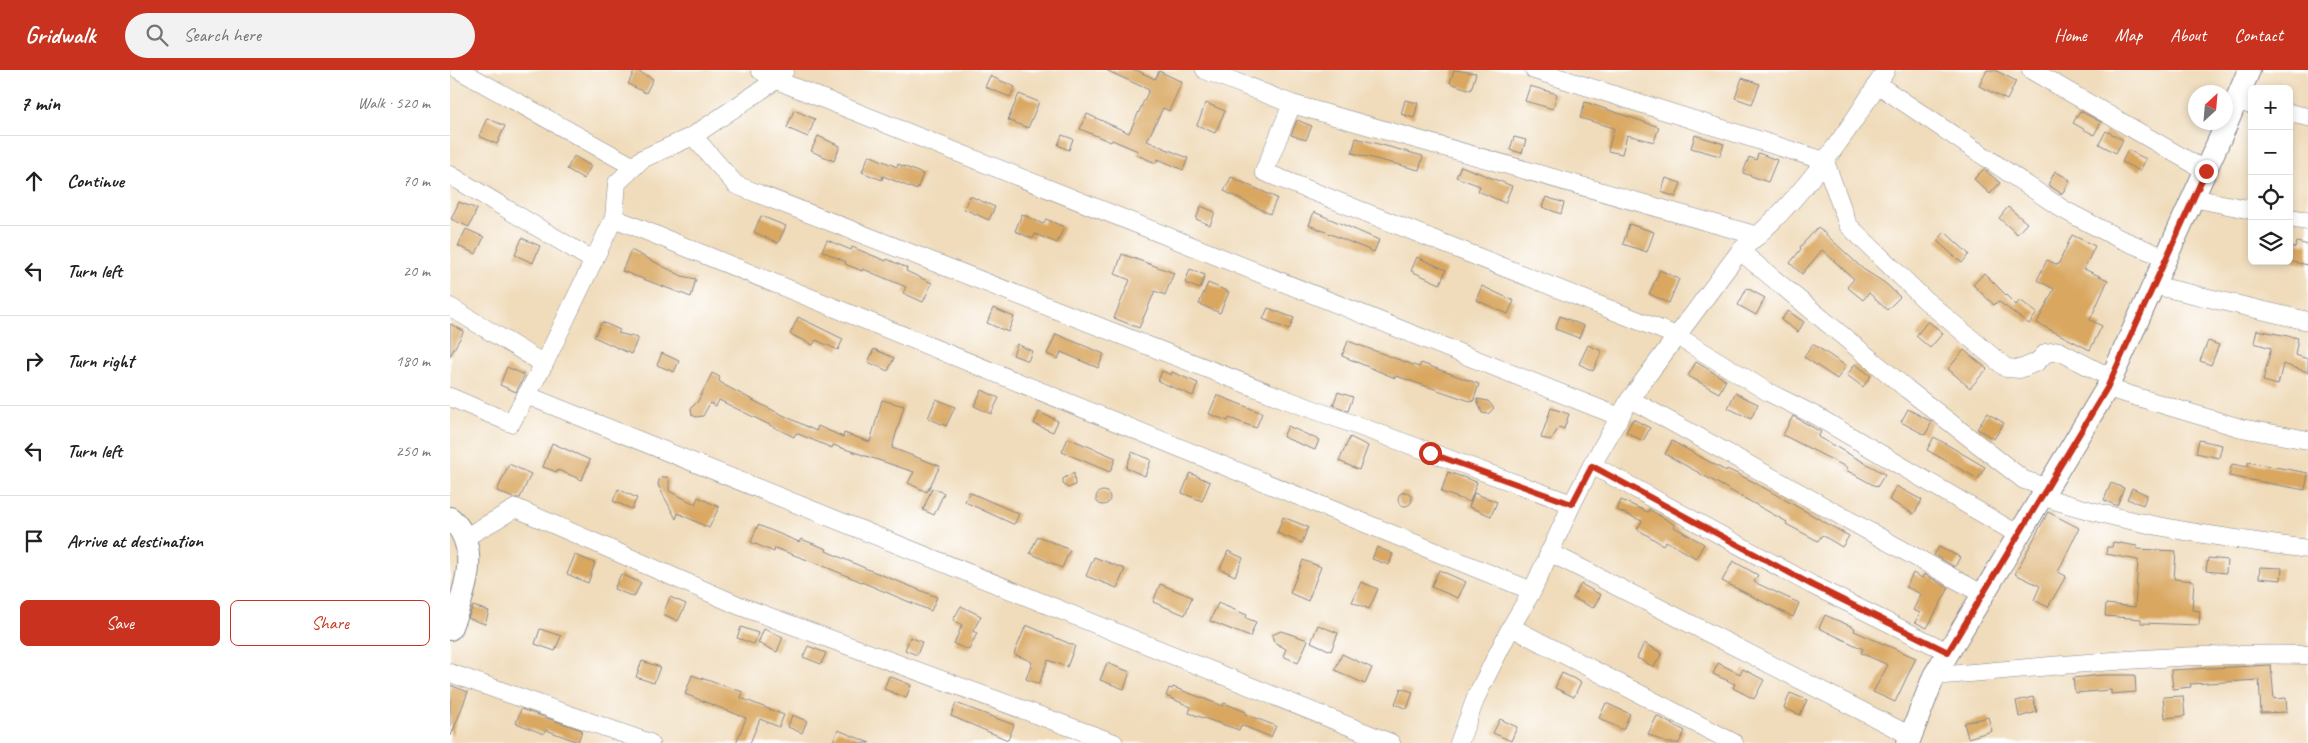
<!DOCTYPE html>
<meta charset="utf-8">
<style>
body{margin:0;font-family:Caveat,sans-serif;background:#f2f2f2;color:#202124}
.controls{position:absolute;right:15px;top:15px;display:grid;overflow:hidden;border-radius:8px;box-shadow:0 2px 8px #0003}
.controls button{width:45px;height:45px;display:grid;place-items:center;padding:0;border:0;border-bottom:1px solid #e0e0e0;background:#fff;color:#202124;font:25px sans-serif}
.compass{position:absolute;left:1738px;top:15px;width:45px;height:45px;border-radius:50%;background:#fff;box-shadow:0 2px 8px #0003;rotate:26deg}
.stop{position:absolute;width:15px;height:15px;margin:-11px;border:4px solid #c8321e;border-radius:50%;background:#fff}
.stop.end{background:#c8321e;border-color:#fff;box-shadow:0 1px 5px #0008}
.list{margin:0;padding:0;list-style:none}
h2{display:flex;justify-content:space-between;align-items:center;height:65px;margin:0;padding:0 20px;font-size:21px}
h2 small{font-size:16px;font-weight:400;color:#757577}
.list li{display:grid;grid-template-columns:32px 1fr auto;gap:15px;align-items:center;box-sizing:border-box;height:90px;padding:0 20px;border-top:1px solid #e0e0e0}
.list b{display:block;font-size:19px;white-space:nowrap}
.list em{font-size:16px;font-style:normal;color:#757577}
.actions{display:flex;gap:10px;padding:15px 20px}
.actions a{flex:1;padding:11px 0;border:1px solid #c8321e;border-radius:8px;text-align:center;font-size:18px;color:#c8321e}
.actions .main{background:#c8321e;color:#fff}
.icon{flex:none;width:28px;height:28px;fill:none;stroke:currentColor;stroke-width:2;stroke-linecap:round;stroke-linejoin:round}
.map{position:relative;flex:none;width:1858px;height:673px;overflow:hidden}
header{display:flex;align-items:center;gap:30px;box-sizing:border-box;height:70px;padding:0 25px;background:#c8321e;color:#fff}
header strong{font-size:24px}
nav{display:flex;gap:28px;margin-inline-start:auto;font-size:18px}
.search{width:350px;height:45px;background:#f2f2f2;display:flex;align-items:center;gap:12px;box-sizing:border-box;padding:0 18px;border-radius:28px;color:#757577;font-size:19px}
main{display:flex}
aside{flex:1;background:#fff}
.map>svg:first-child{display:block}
.building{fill:#d9a760}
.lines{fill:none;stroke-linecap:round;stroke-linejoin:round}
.minor-casing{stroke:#86868c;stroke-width:19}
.tertiary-casing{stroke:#86868c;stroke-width:24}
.minor{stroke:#fff;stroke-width:18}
.tertiary{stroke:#fff;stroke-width:22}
.route{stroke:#c8321e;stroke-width:6}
</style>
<header>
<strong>Gridwalk</strong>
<div class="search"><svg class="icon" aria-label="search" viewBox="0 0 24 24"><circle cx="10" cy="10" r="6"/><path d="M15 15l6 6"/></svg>Search here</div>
<nav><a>Home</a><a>Map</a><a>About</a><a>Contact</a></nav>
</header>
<main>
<aside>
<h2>7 min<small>Walk · 520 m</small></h2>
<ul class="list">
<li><svg class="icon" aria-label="ahead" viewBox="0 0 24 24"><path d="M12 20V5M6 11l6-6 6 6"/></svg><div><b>Continue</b></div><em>70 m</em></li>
<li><svg class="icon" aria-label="left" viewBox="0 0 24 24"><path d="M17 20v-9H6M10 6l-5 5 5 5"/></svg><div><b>Turn left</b></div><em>20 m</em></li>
<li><svg class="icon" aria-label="right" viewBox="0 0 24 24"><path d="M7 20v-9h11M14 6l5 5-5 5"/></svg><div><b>Turn right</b></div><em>180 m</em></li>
<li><svg class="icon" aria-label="left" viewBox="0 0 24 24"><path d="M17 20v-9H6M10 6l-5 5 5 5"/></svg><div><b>Turn left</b></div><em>250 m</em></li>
<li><svg class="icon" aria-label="arrive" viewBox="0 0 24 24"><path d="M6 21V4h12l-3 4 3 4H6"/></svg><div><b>Arrive at destination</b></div></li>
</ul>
<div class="actions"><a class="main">Save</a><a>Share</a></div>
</aside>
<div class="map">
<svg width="1858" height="673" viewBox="0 0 1858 673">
<rect width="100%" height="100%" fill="#fff"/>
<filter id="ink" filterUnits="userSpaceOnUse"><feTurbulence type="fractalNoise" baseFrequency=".02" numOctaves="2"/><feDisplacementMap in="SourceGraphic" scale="10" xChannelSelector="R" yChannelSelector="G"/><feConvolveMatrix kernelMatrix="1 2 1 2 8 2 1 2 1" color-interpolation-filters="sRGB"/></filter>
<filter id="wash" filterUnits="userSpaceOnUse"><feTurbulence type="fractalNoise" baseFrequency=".0096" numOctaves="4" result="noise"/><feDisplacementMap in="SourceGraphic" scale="20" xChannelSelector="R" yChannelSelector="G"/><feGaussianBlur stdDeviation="1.12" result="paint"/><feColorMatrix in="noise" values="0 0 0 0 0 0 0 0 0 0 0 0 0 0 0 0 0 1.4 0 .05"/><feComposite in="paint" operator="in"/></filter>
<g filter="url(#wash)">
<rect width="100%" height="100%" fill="#f0dcbb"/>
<g id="blocks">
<g class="building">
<polygon points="185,0 203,9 196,23 178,14"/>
<polygon points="656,0 686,0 705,9 709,1 732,12 719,41 713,38 697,71 738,88 733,100 708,89 706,93 687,85 688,81 662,70 661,72 630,59 637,44 679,63 699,20"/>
<polygon points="1004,0 1026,3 1021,20 1000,13"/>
<polygon points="1537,0 1545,0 1566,11 1557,30 1529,16"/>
<polygon points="540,6 565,17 560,27 535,17"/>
<polygon points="1292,8 1310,14 1302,34 1285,28"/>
<polygon points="1080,16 1107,24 1103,39 1075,31"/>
<polygon points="569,24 589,32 578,58 558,50"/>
<polygon points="955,30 968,33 964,48 951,44"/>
<polygon points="1135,32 1209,57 1204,72 1177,65 1172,84 1158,81 1164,58 1130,48"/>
<polygon points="756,33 775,41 765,63 747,55"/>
<polygon points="344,40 365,49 358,67 337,58"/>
<polygon points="1630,41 1651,52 1644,65 1623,53"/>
<polygon points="37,48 55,56 47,74 29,66"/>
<polygon points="847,50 862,56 856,70 841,65"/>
<polygon points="1656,61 1673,70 1666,83 1649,74"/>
<polygon points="612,65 623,69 619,80 608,75"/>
<polygon points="1245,65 1274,74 1270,86 1241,78"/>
<polygon points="368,66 390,76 384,91 361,81"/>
<polygon points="1064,67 1076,70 1072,83 1060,80"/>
<polygon points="906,68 973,86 969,100 902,83"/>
<polygon points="1678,80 1696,89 1690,101 1672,92"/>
<polygon points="1308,83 1327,90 1318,112 1293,103 1299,87 1306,90"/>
<polygon points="419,85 447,97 448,94 473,104 467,120 433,106 432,110 412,102"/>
<polygon points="124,86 141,96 134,109 117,99"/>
<polygon points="1011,96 1062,116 1055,133 1028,121 1030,116 1006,107"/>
<polygon points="1534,99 1550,113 1540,124 1524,109"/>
<polygon points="1605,101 1620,110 1612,124 1598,115"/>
<polygon points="781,107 827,128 820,144 774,121"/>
<polygon points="1216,108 1231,113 1226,127 1211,122"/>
<polygon points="520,126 545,137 539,150 514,139"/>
<polygon points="1096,127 1114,133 1111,144 1092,137"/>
<polygon points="9,132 27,139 19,157 1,149"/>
<polygon points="751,136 765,142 760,155 746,149"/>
<polygon points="1558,137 1577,153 1567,164 1549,148"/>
<polygon points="864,142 929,170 924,182 859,155"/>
<polygon points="572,144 593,154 596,149 614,157 607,173 585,164 583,169 565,161"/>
<polygon points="311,146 336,156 328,173 304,162"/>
<polygon points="1179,154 1204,162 1197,182 1173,174"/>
<polygon points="1368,157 1413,199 1435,213 1450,227 1437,240 1419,223 1413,230 1397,217 1404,209 1372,180 1352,204 1340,193 1351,179 1350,177"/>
<polygon points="16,159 34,167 26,184 8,176"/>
<polygon points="1495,162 1519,184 1512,193 1487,171"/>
<polygon points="1622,165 1645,176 1634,199 1658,210 1640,250 1652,256 1640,280 1587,253 1604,219 1587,210 1597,190 1608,195"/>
<polygon points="72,168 90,176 83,193 65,185"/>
<polygon points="377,170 401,180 402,177 436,191 437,189 457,198 456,201 482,213 473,232 453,223 456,217 413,199 412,201 395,194 396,192 372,181"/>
<polygon points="1847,172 1858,175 1858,195 1839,191 1839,176 1845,178"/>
<polygon points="181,180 232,206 246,209 241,227 172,201"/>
<polygon points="672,184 724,203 715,225 705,221 689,258 664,248 680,210 665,204"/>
<polygon points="967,187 996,200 990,214 961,201"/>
<polygon points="740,199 755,205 750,219 735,213"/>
<polygon points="1210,200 1229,209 1219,233 1199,224"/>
<polygon points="1534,203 1566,235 1570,230 1587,243 1579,254 1548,231 1544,235 1523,215"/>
<polygon points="758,213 779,222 770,243 749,234"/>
<polygon points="1032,216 1064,231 1058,244 1026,230"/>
<polygon points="1297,218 1315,228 1306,245 1288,235"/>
<polygon points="543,238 564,247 558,262 537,253"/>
<polygon points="818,238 844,248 839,260 813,249"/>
<polygon points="1338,241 1354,252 1348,262 1331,250"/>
<polygon points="1110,246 1134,256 1129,268 1105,259"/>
<polygon points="348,247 393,269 388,280 366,270 363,275 340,264"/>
<polygon points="1478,251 1493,263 1480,278 1466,266"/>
<polygon points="152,252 170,260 168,263 188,268 181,284 144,267"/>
<polygon points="0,254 14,261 0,286"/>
<polygon points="1807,260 1848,268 1845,285 1858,289 1858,302 1833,294 1828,315 1813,311 1821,278 1804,273"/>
<polygon points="606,264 654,284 648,298 611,282 608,289 597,284"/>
<polygon points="898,271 969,297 971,293 1029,314 1023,332 946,306 945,308 892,286"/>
<polygon points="1758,271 1769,275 1761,295 1750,291"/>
<polygon points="567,274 582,281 578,291 563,285"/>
<polygon points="1363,274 1396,296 1387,309 1354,287"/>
<polygon points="1138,275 1152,281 1143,301 1129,294"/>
<polygon points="424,279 444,288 438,301 418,292"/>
<polygon points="1514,280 1537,299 1520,318 1498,299"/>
<polygon points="212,283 229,291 224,302 207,295"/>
<polygon points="1246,292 1276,310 1269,323 1238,306"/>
<polygon points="1405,294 1421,306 1413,317 1397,305"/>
<polygon points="57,297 75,305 66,322 50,315"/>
<polygon points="712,301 721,305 722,302 748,313 743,326 708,311"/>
<polygon points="262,303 270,307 269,311 276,316 314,336 366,361 368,356 393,367 394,363 420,372 432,330 454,336 442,378 490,396 477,422 458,413 464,402 383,375 382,378 346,363 344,367 269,330 266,336 260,333 253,346 246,347 242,345 241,338 248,331"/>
<polygon points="532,320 549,328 541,344 524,336"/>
<polygon points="888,322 903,327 898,341 883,335"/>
<polygon points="1285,323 1308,334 1301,349 1278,338"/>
<polygon points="767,325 812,343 806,358 779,348 778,351 759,344"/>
<polygon points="486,329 505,337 496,356 478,348"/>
<polygon points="1027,329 1038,331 1044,338 1038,344 1032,343"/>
<polygon points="1101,338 1119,344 1114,359 1109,357 1101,370 1091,368"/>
<polygon points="1458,339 1482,352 1475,365 1451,352"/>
<polygon points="589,342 608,351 603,362 584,354"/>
<polygon points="1537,343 1554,353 1544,369 1527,359"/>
<polygon points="1343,346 1371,362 1368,367 1435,404 1427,417 1396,400 1398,398 1333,365"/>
<polygon points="1183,349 1200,358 1193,371 1176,362"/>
<polygon points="838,356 869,370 865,380 833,367"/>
<polygon points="900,367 918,376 909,400 889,391"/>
<polygon points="1484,367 1535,397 1528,409 1477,380"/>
<polygon points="618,368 666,388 660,402 612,382"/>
<polygon points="1749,370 1772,375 1769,388 1746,383"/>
<polygon points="1222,371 1276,401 1277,399 1300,410 1399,466 1392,477 1372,465 1368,471 1336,454 1337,452 1215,384"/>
<polygon points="102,373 140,390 132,410 108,400 107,402 93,397"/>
<polygon points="682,382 701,390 695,406 676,398"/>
<polygon points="1798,392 1858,403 1855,420 1779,406 1782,394 1798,397"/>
<polygon points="59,394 81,404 70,428 63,428 47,421"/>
<polygon points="624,402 625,415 618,418 613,414 613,409"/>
<polygon points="998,402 1027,412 1020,432 991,422"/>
<polygon points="740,403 760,412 752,431 732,423"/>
<polygon points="212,407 217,407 219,410 219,421 245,434 248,427 269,437 259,458 228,443 226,449 208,415 209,410"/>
<polygon points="1661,413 1674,418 1667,436 1654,430"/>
<polygon points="1446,416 1472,430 1464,444 1439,430"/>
<polygon points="482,418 494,423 484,445 473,440"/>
<polygon points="1682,418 1697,425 1693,435 1677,429"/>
<polygon points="168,419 187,428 182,439 163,431"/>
<circle cx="653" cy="428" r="7"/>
<polygon points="519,422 569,444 565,453 563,454 515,432"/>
<circle cx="955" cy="429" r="7"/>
<polygon points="1024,423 1047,432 1041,446 1019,437"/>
<polygon points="1171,430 1198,442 1199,439 1225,455 1224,457 1254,474 1246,488 1216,471 1213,475 1187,459 1192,451 1167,440"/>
<polygon points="1598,442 1629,458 1608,502 1616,506 1598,537 1584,530 1590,516 1565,504"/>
<polygon points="833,447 858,457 852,473 827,463"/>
<polygon points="308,455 349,472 351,469 377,479 376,481 417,499 487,527 481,541 371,495 325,478 324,482 301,472"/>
<polygon points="588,466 620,480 612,498 580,483"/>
<polygon points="1663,472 1687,476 1687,479 1726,481 1724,509 1744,511 1742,540 1750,541 1749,555 1691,553 1691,549 1655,546 1656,534 1685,537 1688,490 1656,484 1657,477 1662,477"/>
<polygon points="927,477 943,484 939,495 922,489"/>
<polygon points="1489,477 1510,487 1505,497 1484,485"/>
<polygon points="778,481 793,488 785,506 770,499"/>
<polygon points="125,485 145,493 138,513 117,504"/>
<polygon points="644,487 675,499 667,518 636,506"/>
<polygon points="1758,488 1777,490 1776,503 1756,501"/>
<polygon points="853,490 871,497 858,531 840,523"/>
<polygon points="1283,491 1308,505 1304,512 1349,533 1343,547 1272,511"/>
<polygon points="1810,497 1832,498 1831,510 1809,508"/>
<polygon points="989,500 1016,512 1008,528 981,517"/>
<polygon points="1463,503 1472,508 1474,504 1499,518 1477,558 1465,552 1470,543 1463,540 1471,524 1456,517"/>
<polygon points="171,504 191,513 184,527 164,519"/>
<polygon points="911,512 928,519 919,539 902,532"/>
<polygon points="710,514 742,527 735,545 703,532"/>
<polygon points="1131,514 1151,525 1143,538 1123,528"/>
<polygon points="220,527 236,534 228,551 213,544"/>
<polygon points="768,533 797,545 796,548 806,552 800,567 760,551"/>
<polygon points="23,536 39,541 35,554 18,548"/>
<polygon points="511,536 531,546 523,561 527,563 519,580 504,574 512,555 503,550"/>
<polygon points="1375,545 1405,558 1404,561 1466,588 1445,632 1423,622 1438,595 1411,583 1413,579 1369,558"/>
<polygon points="576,555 625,576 617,597 598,590 589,614 576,609 582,592 564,584"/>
<polygon points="868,555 888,563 881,581 861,572"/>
<polygon points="291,557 308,563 304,574 287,568"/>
<polygon points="90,559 111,566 105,581 85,574"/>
<polygon points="314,559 333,567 327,582 308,573"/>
<polygon points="831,561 858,570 848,593 833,586 836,579 824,572 822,565"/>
<polygon points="460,567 472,572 467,585 455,580"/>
<polygon points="1194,573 1212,583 1204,597 1187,588"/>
<polygon points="358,576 376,583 371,594 353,587"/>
<polygon points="892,584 922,598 915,614 885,600"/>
<polygon points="192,591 210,597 204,613 186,607"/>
<polygon points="657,593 680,602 674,619 650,610"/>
<polygon points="1268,593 1290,604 1293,599 1314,610 1304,629 1283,618 1285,614 1263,604"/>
<polygon points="1821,595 1824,629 1836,628 1837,642 1811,643 1809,610 1740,614 1741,617 1723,619 1721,600"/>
<polygon points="1112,603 1131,612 1124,627 1105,618"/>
<polygon points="242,605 293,622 291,628 334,645 329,657 310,649 300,673 286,673 296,648 235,624"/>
<polygon points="1652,605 1685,605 1686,622 1661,624 1661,620 1625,623 1623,608"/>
<polygon points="439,606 461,615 456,628 434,619"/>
<polygon points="0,615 18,622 1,666 0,666"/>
<polygon points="723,617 773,636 774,633 796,642 795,644 826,656 821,667 791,655 789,660 739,643 741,637 716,626 719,618 722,619"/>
<polygon points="951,618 963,622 957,639 945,634"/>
<polygon points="1340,623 1357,630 1350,645 1334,638"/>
<polygon points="1733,626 1735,646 1715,648 1713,627"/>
<polygon points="1583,627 1587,642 1569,647 1566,631"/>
<polygon points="506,633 564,655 558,670 501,646"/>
<polygon points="1156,633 1180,644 1173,660 1149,648"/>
<polygon points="71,639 132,660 128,672 96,660 94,664 66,653"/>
<polygon points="342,645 357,651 352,663 338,657"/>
<polygon points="1207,646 1235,661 1229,673 1216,673 1198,664"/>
<polygon points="1538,647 1542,661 1518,668 1514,653"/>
<polygon points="1050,649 1067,657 1061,671 1043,663"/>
<polygon points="388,660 420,673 382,673"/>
</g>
</g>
</g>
<g filter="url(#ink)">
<use href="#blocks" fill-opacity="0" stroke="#86868c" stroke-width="1"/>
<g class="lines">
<g class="minor-casing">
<g id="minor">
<polyline points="9,0 184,97"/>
<polyline points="310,0 326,10 1170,347"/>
<polyline points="755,0 842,34 1308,166"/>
<polyline points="1084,0 1375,91 1398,155 1474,229 1556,298 1570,299 1587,292 1596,283 1609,281 1661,308"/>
<polyline points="1581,0 1756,101"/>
<polyline points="1427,14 1614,140 1668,168 1716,188"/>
<polyline points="1786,31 1802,35"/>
<polyline points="842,34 814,102 1227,266 1318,322 1366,346 1569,465"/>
<polyline points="1839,43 1858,47"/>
<polyline points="243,66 286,115 840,331 1122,434"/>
<polyline points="0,105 144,191"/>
<polyline points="1743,128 1802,140"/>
<polyline points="164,148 1082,521"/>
<polyline points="1839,148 1858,151"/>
<polyline points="1290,181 1457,319 1574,410 1597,417"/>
<polyline points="1703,215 1858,251"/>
<polyline points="0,237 94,294"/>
<polyline points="1657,318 1791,358 1858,370"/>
<polyline points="76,325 941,673"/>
<polyline points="0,327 61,353 94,294 164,148 167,113 192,89 243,66 326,10 335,0"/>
<polyline points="1180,329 1534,525"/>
<polyline points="1142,395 1362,515 1498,582"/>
<path d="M1591,426C1678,455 1768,467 1858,479"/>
<polyline points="16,467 66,438 290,536 664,673"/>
<polyline points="1099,482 1461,666"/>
<polyline points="1061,557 1284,673"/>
<polyline points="0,603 200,673"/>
<path d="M1484,606C1608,596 1733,582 1858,585"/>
<path d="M1009,673L1027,625L1061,557L1082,521L1122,434L1142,395L1180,329L1290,181C1349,132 1396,66 1436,0"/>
</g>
</g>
<g class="tertiary-casing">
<g id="tertiary">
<path d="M0,448C33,477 14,524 0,559"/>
<polyline points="1458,673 1484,606 1657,318 1776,55 1799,0"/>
</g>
</g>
<use href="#minor" class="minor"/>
<use href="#tertiary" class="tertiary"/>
</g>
</g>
<g class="lines" filter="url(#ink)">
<polyline class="route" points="980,383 1122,434 1142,396 1362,515 1498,582 1657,318 1756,101"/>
</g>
</svg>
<div class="controls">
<button>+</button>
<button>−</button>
<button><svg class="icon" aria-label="locate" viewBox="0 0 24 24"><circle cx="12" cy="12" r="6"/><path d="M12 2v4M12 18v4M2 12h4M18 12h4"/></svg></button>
<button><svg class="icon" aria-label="layers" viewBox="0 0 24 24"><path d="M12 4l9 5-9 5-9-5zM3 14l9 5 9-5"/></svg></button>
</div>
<svg class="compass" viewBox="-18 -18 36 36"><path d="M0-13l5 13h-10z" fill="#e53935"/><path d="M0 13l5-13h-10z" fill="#757577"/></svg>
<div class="stop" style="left:980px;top:383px"></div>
<div class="stop end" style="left:1756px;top:101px"></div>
</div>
</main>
